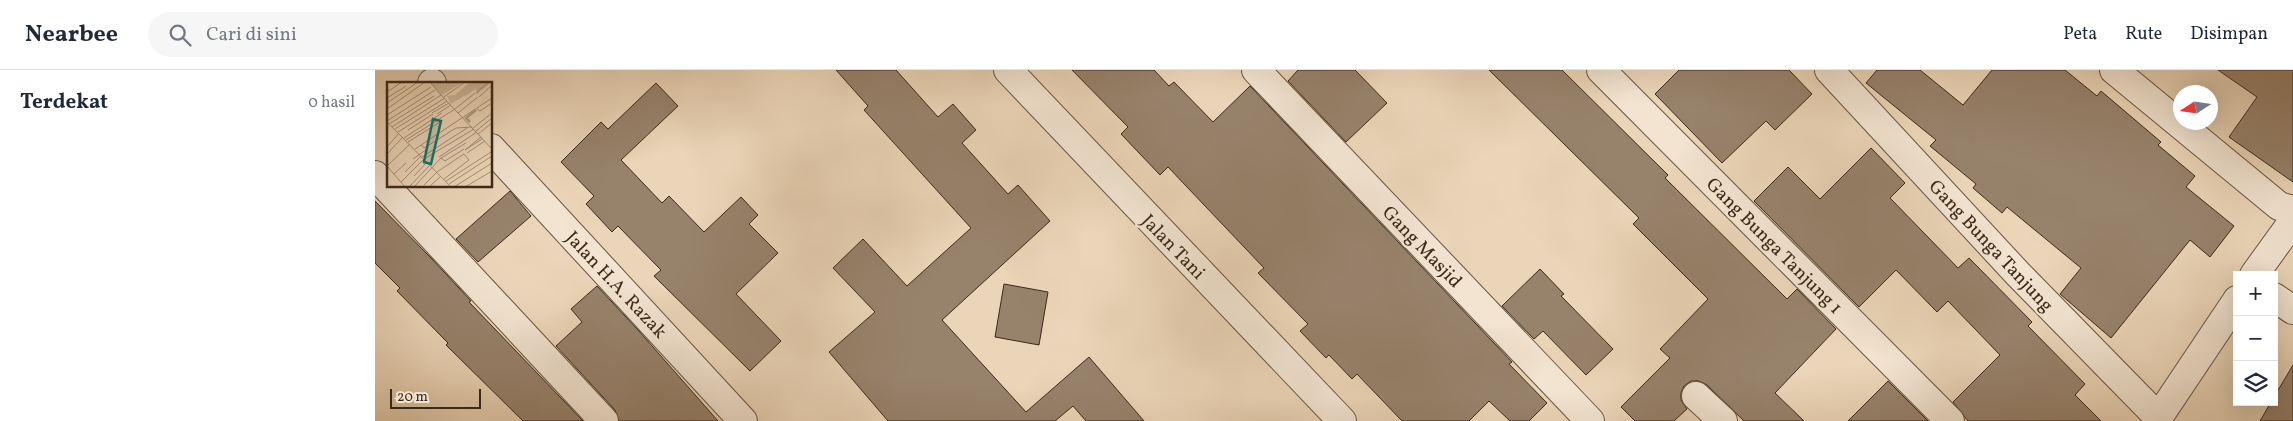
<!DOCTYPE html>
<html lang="id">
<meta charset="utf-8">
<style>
body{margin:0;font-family:Vollkorn,serif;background:#f6f6f7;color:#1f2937}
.controls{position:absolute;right:15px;bottom:15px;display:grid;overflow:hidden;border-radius:0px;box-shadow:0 5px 20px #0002}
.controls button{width:45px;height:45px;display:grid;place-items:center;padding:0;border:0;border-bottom:1px solid #e0e1e3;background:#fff;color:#1f2937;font:25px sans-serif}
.compass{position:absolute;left:1798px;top:15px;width:45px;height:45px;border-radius:50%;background:#fff;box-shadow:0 5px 20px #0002;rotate:258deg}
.scale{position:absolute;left:15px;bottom:12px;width:91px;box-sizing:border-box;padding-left:5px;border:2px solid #3d2919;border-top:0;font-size:14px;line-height:18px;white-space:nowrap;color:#3d2919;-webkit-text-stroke:4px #f2e4d1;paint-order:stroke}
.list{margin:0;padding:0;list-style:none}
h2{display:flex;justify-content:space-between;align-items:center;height:65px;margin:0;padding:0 20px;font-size:21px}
h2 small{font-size:16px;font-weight:400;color:#747a83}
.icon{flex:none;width:28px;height:28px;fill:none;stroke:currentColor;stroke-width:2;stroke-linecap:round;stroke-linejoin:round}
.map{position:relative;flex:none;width:1918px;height:351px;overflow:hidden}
header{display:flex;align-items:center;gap:30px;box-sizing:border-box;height:70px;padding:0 25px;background:#fff;border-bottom:1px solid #e0e1e3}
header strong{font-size:24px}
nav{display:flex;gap:28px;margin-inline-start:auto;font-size:18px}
.search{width:350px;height:45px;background:#f6f6f7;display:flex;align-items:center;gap:12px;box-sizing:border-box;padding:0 18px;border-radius:28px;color:#747a83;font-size:19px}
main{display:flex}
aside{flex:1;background:#fff}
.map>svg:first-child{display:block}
.building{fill:#97826c;stroke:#3d2919}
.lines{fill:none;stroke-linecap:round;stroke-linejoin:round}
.minor-casing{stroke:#685441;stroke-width:30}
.minor{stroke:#f2e4d1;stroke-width:28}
.labels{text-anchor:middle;stroke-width:4.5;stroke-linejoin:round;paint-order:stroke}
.street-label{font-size:19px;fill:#3d2919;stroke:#f2e4d1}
.inset-river{fill:none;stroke:#b09b82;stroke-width:2.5}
.inset-road{fill:none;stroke:#a59078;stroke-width:1}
.view{fill:#0f766e;fill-opacity:0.15;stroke:#0f766e;stroke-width:2.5}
.inset-edge{fill:none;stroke:#3d2919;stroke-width:2.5}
</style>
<header>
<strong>Nearbee</strong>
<div class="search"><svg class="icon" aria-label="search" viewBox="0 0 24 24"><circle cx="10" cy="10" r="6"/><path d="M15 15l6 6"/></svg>Cari di sini</div>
<nav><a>Peta</a><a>Rute</a><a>Disimpan</a></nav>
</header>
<main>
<aside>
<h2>Terdekat<small>0 hasil</small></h2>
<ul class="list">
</ul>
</aside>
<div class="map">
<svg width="1918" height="351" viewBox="0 0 1918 351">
<rect width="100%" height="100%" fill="#ebd5b8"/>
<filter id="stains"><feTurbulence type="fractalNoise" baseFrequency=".004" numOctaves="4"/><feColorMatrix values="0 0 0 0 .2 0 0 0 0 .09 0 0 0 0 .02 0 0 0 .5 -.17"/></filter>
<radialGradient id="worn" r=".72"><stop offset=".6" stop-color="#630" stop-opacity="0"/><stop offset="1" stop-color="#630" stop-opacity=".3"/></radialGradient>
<g class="building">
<polygon points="461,0 521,0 563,47 578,34 601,60 587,73 633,124 643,115 675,151 567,250 651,342 714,287 769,351 711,351 698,336 680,351 513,351 454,282 500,242 458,198 488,169 532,216 596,158 489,40 493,36"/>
<polygon points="697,0 779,0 794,16 799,12 838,52 875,16 1137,292 1134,294 1172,333 1154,351 1135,351 1114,331 1094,351 1027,351 982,304 977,309 954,285 951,288 925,261 933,254 883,203 889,198 793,97 785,105 746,64 753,57"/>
<polygon points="923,0 980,0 1012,33 971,72 913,11"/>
<polygon points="1114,0 1187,0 1293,105 1290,108 1412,229 1422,219 1461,259 1400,323 1429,351 1369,351 1332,315 1324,311 1316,311 1309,316 1306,323 1306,330 1312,339 1299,351 1260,351 1246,337 1295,288 1285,279 1333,229 1258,154 1264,148"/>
<polygon points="1304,0 1414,0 1437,24 1400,60 1391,51 1347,93 1280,24"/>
<polygon points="1502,0 1545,0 1588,35 1617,0 1690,0 1722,26 1726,21 1786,72 1783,75 1820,106 1811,117 1859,156 1835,187 1815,170 1736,268 1685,224 1706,198 1632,137 1627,143 1598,118 1601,114 1555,76 1561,70 1491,13"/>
<polygon points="1843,0 1918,0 1918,112 1854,67 1882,27"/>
<polygon points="281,13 303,36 246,90 287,133 294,126 329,162 366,127 383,145 374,154 403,183 361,224 406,271 375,301 279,206 286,200 243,156 237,162 211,134 219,126 186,92 226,52 233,59"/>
<polygon points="1496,78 1530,113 1515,128 1583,198 1594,188 1657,252 1653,256 1710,314 1700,325 1726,351 1593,351 1578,332 1625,285 1573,231 1562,242 1521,200 1484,237 1379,131 1413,97 1445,129"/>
<polygon points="135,121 156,146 103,192 81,169"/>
<polygon points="0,131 56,188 96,231 94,232 208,351 148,351 71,275 73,273 22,221 25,218 0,193"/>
<polygon points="1165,199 1189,224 1186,226 1238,279 1211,305 1168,261 1159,269 1127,236"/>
<polygon points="629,214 673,222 664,275 620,267"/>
<polygon points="222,216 263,260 343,351 244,351 240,340 181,276 207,252 196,239"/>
<polygon points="1918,295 1918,351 1885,351 1896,332 1899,332 1899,327"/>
<polygon points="1513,311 1553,351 1473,351"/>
</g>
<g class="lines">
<g class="minor-casing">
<g id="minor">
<polyline points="633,0 967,351"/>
<polyline points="881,0 1215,351"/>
<polyline points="1226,0 1575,351"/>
<polyline points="1454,0 1643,204 1783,347"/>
<polyline points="1739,0 1904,136 1918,140"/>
<polyline points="57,13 57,14"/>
<polyline points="116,78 368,351"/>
<polyline points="0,105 229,351"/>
<polyline points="1879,205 1918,151"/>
<polyline points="1899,227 1918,240"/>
<polyline points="1321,326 1348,351"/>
<polyline points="1781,351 1862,230"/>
</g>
</g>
<use href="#minor" class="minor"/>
</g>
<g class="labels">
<g class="street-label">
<text transform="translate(1400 175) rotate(45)" y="7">Gang Bunga Tanjung 1</text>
<text transform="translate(1617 175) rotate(47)" y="7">Gang Bunga Tanjung</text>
<text transform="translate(799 176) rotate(46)" y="7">Jalan Tani</text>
<text transform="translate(1048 176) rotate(46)" y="7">Gang Masjid</text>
<text transform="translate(242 214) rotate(47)" y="7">Jalan H.A. Razak</text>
</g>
</g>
<g transform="translate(12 12)">
<rect width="105" height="105" fill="#ebd5b8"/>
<path d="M56,0L57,2L60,0H76L55,13L44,2ZM83,0H105L90,12L89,7L64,22L60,14L68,13Z" fill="#cdb89d"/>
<path class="inset-river" d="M83,40L79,36L89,28"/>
<path class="inset-road" d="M43,0L54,13M0,10L15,0M89,11L102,0M57,15L78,0M92,15L105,3M0,16L19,4M0,21L31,0M0,27L38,0M68,27L88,11M90,27L93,29L105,21M45,31L62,21M71,31L91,15M50,32L64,23M0,33L44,5M0,39L48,8M0,40L64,105M2,42L47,14M5,45L54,13L105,67M86,46L105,31M8,47L58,16M21,48L46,32M89,49L105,36M11,50L60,19M91,52L105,41M94,55L78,68L95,57M17,56L55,31M19,58L68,27M21,60L53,40M35,63L37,66L69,46L85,45M0,65L12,51M28,67L105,16M80,71L98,59M0,72L16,55M35,75L80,46M52,75L90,50M54,76L58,79L77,67M26,77L40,67M37,77L87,47M0,84L23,62M0,84L18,105M18,90L34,74M7,92L19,81M27,94L40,80M59,99L104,70M14,100L37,77M62,102L105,74M37,103L50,90L77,72L82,78L57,97M22,105L43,83M27,105L54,76L79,61M42,105L54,94M67,105L105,81M78,105L105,89"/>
<path class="view" d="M46,37L54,39L44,82L37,80Z"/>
<rect width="105" height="105" class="inset-edge"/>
</g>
<rect width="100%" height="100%" filter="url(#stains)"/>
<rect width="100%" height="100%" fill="url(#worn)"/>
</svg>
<div class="controls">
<button>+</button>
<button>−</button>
<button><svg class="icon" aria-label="layers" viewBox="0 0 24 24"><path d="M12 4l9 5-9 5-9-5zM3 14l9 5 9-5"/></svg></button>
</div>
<svg class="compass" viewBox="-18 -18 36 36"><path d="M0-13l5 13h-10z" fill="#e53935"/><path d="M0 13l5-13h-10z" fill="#747a83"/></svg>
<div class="scale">20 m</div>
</div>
</main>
